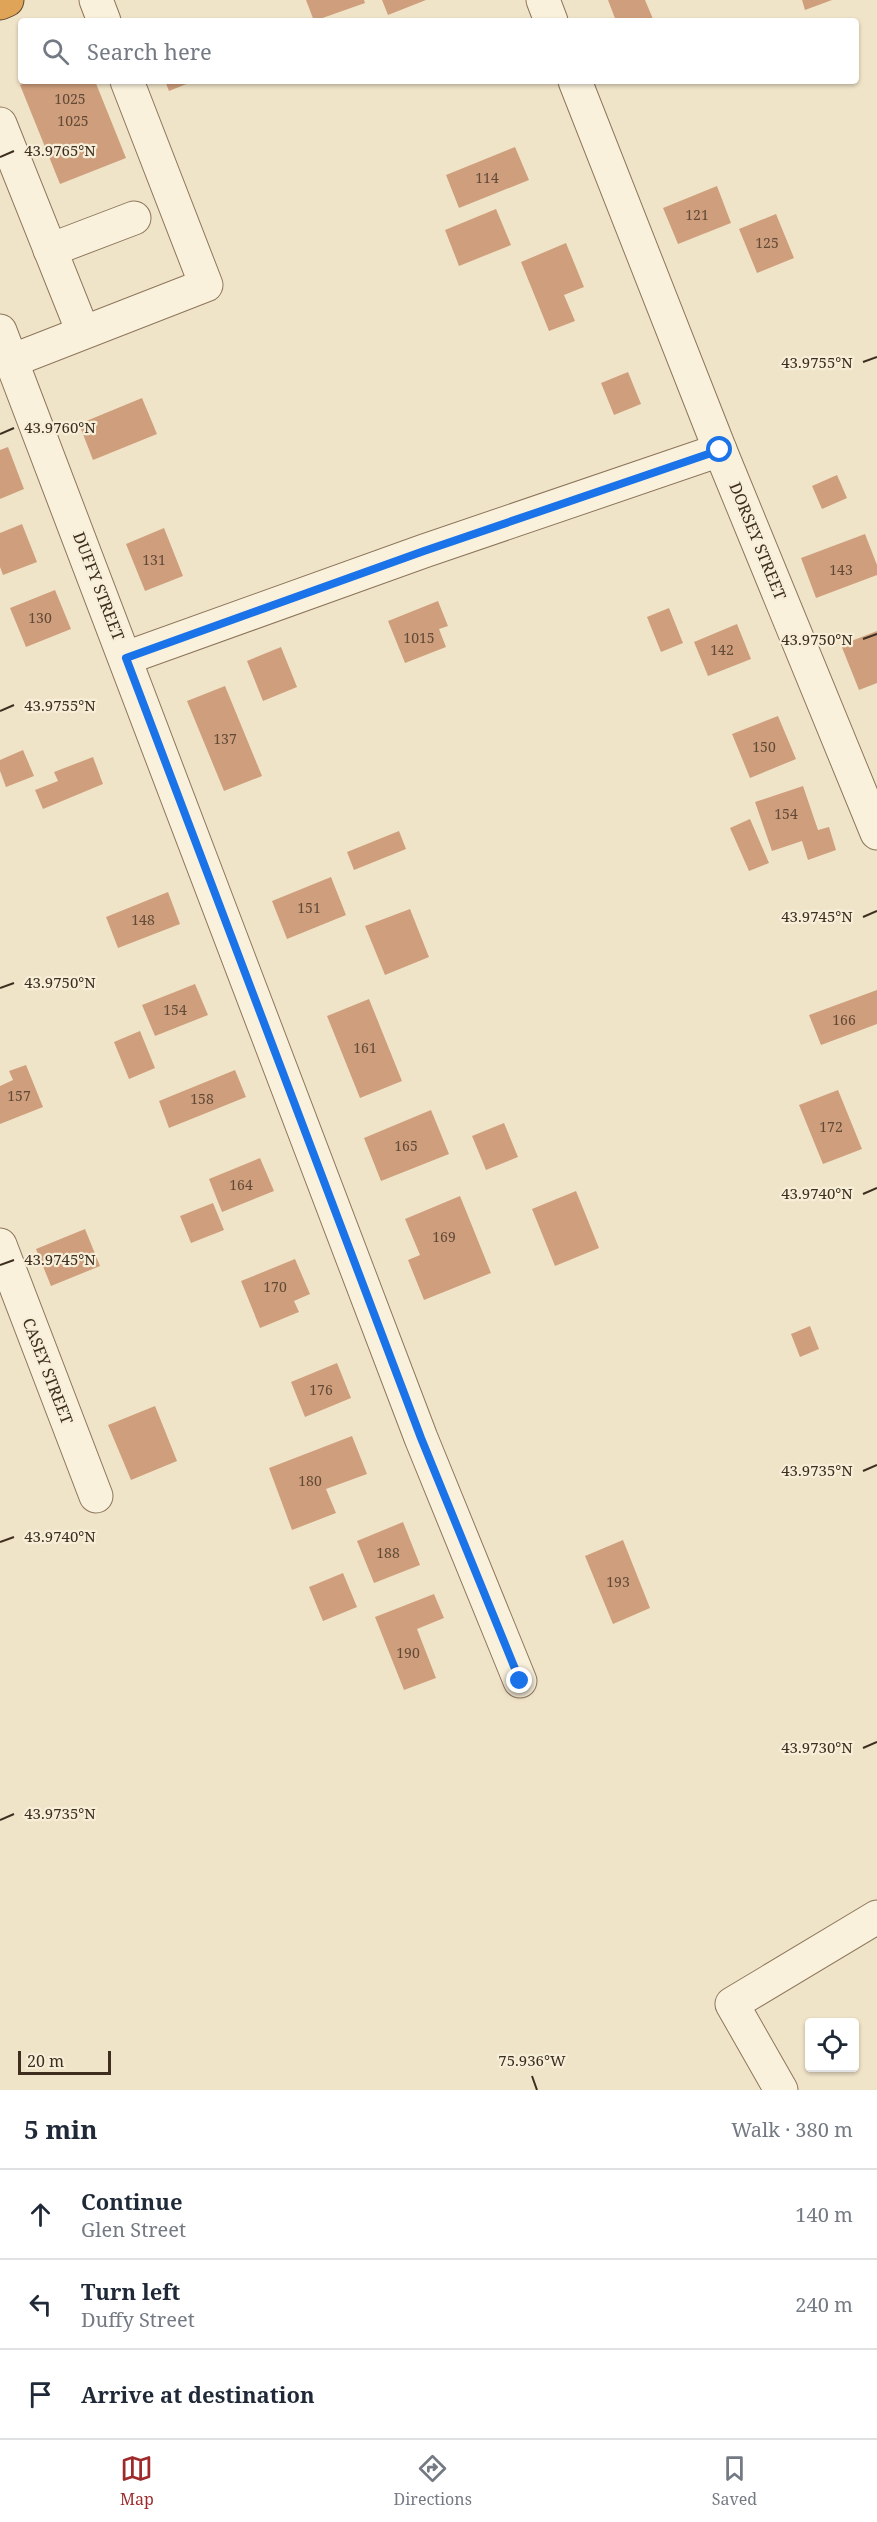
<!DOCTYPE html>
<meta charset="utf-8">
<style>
body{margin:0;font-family:"Noto Serif",serif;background:#f2f2f3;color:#1f2937}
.controls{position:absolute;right:18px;bottom:18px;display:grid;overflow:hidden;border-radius:6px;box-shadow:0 2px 4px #0004}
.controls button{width:54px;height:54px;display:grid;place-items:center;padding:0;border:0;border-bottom:2px solid #e0e1e3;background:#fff;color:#1f2937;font:30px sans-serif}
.scale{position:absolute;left:18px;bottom:15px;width:93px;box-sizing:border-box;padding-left:6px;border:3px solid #3d2e20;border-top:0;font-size:16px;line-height:21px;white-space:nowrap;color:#3d2e20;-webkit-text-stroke:4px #f7eed8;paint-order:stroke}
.stop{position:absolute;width:18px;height:18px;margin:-14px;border:4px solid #1a73e8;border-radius:50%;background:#fff}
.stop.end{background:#1a73e8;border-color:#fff;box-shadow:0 2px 6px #0008}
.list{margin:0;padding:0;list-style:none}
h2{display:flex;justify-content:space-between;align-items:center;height:78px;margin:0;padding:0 24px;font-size:26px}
h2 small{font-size:20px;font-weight:400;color:#747a83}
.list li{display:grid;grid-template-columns:39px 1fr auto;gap:18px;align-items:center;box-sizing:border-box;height:90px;padding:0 24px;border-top:2px solid #e0e1e3}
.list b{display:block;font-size:22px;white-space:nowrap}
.list p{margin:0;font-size:20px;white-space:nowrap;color:#747a83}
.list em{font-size:20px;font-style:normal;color:#747a83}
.icon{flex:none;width:33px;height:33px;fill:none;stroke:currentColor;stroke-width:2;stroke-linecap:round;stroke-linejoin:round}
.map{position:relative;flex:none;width:877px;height:2090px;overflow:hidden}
.search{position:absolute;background:#fff;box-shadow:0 2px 4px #0004;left:18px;right:18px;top:18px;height:66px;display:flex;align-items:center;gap:15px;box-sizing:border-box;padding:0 21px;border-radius:6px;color:#747a83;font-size:22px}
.sheet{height:348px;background:#fff}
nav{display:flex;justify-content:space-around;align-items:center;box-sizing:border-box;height:84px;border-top:2px solid #e0e1e3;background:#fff;font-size:16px;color:#747a83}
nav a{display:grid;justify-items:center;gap:3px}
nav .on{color:#9e2a2b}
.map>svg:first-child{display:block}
.building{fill:#cf9f7d}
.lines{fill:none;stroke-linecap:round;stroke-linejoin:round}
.minor-casing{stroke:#8d765c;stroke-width:35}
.highway-casing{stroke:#5b4430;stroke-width:35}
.minor{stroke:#faf1dc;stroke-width:33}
.highway{stroke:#e0a458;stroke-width:33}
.route{stroke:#1a73e8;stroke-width:8}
.ticks{fill:none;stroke:#3d2e20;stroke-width:2}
.labels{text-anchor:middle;stroke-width:4.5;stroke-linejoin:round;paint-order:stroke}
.number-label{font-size:14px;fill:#624a37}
.street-label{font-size:16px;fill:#3d2e20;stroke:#f7eed8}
.ticks-label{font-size:15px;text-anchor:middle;fill:#3d2e20;stroke:#f7eed8;stroke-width:4.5;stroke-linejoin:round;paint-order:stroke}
</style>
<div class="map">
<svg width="877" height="2090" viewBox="0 0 877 2090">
<rect width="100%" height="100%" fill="#f0e4c8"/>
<g class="building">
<polygon points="306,0 364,0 365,3 314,21"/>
<polygon points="382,0 426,0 388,15"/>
<polygon points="608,0 645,0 653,19 616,21"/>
<polygon points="802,0 832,0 805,10"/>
<polygon points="29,81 95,81 126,158 60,184 20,85"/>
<polygon points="165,81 194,81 169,91"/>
<polygon points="515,147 529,180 459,208 446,175"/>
<polygon points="717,186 731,223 678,244 663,208"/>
<polygon points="496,209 511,245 459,266 445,230"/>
<polygon points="776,214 794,258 757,273 739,229"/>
<polygon points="566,243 584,287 564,295 575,321 549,331 521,262"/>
<polygon points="628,372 641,404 614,415 601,383"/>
<polygon points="142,398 157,434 93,460 79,424"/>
<polygon points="8,447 24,489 0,499 0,450"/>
<polygon points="837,475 847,498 822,509 812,486"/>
<polygon points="22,524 37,562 3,575 0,567 0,533"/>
<polygon points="164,528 183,576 145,591 126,544"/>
<polygon points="865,534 877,565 877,575 816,598 801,558"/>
<polygon points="55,590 71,629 26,647 10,608"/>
<polygon points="438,601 448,626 439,629 446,647 405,663 388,621"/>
<polygon points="669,608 683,643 661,652 647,617"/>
<polygon points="737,624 751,659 708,676 694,642"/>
<polygon points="877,631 877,683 859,690 841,645"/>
<polygon points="281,647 297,687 263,701 247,661"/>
<polygon points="225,686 262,776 224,791 187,701"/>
<polygon points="778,716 796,759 750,778 732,734"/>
<polygon points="23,750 34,776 6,787 0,771 0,760"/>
<polygon points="93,757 103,784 43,809 35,790 58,781 54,772"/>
<polygon points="803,786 818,830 829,827 836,850 808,860 802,841 772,851 755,802"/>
<polygon points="750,819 769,863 749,871 730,828"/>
<polygon points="399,831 406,849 354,870 347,852"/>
<polygon points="331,877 346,915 287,939 272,901"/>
<polygon points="168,892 180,924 118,948 106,917"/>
<polygon points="410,909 429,957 385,975 365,926"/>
<polygon points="195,984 208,1015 155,1036 142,1005"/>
<polygon points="877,990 877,1024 821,1045 809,1015"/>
<polygon points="369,999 402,1081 360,1098 327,1016"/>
<polygon points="140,1031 155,1068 129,1079 114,1042"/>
<polygon points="26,1065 43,1107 0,1124 0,1086 13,1080 9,1071"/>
<polygon points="235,1070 246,1097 169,1128 159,1101"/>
<polygon points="838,1090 862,1149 823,1164 799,1105"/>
<polygon points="431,1110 449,1154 381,1181 364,1138"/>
<polygon points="504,1123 518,1157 486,1170 472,1136"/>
<polygon points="260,1158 274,1191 222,1212 209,1179"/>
<polygon points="576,1191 599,1248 555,1266 532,1209"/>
<polygon points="460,1196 491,1273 424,1300 408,1260 420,1255 405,1219"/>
<polygon points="213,1203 224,1230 191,1243 180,1216"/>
<polygon points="85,1229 100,1266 51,1286 36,1249"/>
<polygon points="295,1259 310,1294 294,1301 299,1312 260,1328 241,1281"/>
<polygon points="810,1326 819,1349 800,1357 791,1334"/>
<polygon points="337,1363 351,1398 305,1417 291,1382"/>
<polygon points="155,1406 177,1461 131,1480 108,1425"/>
<polygon points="352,1436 367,1474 326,1489 336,1513 292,1530 269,1468"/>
<polygon points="403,1522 420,1565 374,1583 357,1541"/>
<polygon points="623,1540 650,1608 613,1624 585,1556"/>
<polygon points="343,1573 357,1607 323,1621 309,1587"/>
<polygon points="434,1594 444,1618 417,1629 436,1678 404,1690 375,1617"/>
</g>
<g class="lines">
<g class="minor-casing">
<g id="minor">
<polyline points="96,0 104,21"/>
<polyline points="543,0 551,21"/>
<polyline points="575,81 720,450 877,833"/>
<polyline points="0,124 83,332"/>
<polyline points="50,250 134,218"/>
<polyline points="0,331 421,1438 520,1681"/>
<polyline points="11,361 206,285 127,81"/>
<polyline points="126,658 424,551 720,450"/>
<polyline points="0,1245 96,1496"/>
<polyline points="781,2090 732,2004 877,1917"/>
</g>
</g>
<g class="highway-casing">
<polyline id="highway" points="0,3 7,0"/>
</g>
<use href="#minor" class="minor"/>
<use href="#highway" class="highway"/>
</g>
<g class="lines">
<polyline class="route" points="520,1681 421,1438 126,658 424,551 720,450"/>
</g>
<path class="ticks" d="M0,157L14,151M863,362L877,357M0,434L14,428M863,639L877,634M0,711L14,705M863,917L877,911M0,988L14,983M863,1194L877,1188M0,1265L14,1260M863,1471L877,1465M0,1542L14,1537M863,1748L877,1742M0,1820L14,1814M532,2076L537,2090"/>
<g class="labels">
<g class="number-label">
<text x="70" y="104">1025</text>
<text x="73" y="126">1025</text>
<text x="487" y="183">114</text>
<text x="697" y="220">121</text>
<text x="767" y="248">125</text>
<text x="154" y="565">131</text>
<text x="841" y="575">143</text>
<text x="40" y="623">130</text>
<text x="419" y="643">1015</text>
<text x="722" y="655">142</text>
<text x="225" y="744">137</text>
<text x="764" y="752">150</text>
<text x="786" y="819">154</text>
<text x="309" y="913">151</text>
<text x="143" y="925">148</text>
<text x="175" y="1015">154</text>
<text x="844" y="1025">166</text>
<text x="365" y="1053">161</text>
<text x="19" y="1101">157</text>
<text x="202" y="1104">158</text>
<text x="831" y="1132">172</text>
<text x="406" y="1151">165</text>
<text x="241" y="1190">164</text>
<text x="444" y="1242">169</text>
<text x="275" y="1292">170</text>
<text x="321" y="1395">176</text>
<text x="310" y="1486">180</text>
<text x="388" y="1558">188</text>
<text x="618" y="1587">193</text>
<text x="408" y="1658">190</text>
</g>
<g class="street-label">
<text transform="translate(758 541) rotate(68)" y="6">DORSEY STREET</text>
<text transform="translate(99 586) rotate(69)" y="6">DUFFY STREET</text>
<text transform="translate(48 1371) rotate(69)" y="6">CASEY STREET</text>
</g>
</g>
<g class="ticks-label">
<text x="60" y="156">43.9765°N</text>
<text x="817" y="368">43.9755°N</text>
<text x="60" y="433">43.9760°N</text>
<text x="817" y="645">43.9750°N</text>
<text x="60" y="711">43.9755°N</text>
<text x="817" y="922">43.9745°N</text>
<text x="60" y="988">43.9750°N</text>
<text x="817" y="1199">43.9740°N</text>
<text x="60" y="1265">43.9745°N</text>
<text x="817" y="1476">43.9735°N</text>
<text x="60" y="1542">43.9740°N</text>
<text x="817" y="1753">43.9730°N</text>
<text x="60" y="1819">43.9735°N</text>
<text x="532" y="2066">75.936°W</text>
</g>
</svg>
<div class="controls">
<button><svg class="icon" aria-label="locate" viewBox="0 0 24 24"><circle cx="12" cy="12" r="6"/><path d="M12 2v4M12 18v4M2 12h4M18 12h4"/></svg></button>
</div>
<div class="scale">20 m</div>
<div class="stop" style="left:720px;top:450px"></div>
<div class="stop end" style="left:520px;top:1681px"></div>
<div class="search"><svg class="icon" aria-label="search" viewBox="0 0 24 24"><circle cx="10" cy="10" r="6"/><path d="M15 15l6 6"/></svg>Search here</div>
</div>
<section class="sheet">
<h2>5 min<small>Walk · 380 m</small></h2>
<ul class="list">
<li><svg class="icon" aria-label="ahead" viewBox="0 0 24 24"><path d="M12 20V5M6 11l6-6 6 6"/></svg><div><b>Continue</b><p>Glen Street</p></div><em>140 m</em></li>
<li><svg class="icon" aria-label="left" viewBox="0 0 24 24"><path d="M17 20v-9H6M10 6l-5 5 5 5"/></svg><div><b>Turn left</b><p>Duffy Street</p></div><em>240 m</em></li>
<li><svg class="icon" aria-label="arrive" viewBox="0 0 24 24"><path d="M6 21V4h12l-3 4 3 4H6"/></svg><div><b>Arrive at destination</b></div></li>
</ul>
</section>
<nav>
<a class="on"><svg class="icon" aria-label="map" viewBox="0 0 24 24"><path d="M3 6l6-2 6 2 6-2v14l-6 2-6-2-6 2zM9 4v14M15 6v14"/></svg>Map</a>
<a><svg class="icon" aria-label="directions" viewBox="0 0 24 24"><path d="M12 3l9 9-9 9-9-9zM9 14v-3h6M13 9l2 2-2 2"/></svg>Directions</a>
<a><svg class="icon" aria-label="saved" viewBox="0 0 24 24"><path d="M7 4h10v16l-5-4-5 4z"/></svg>Saved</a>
</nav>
